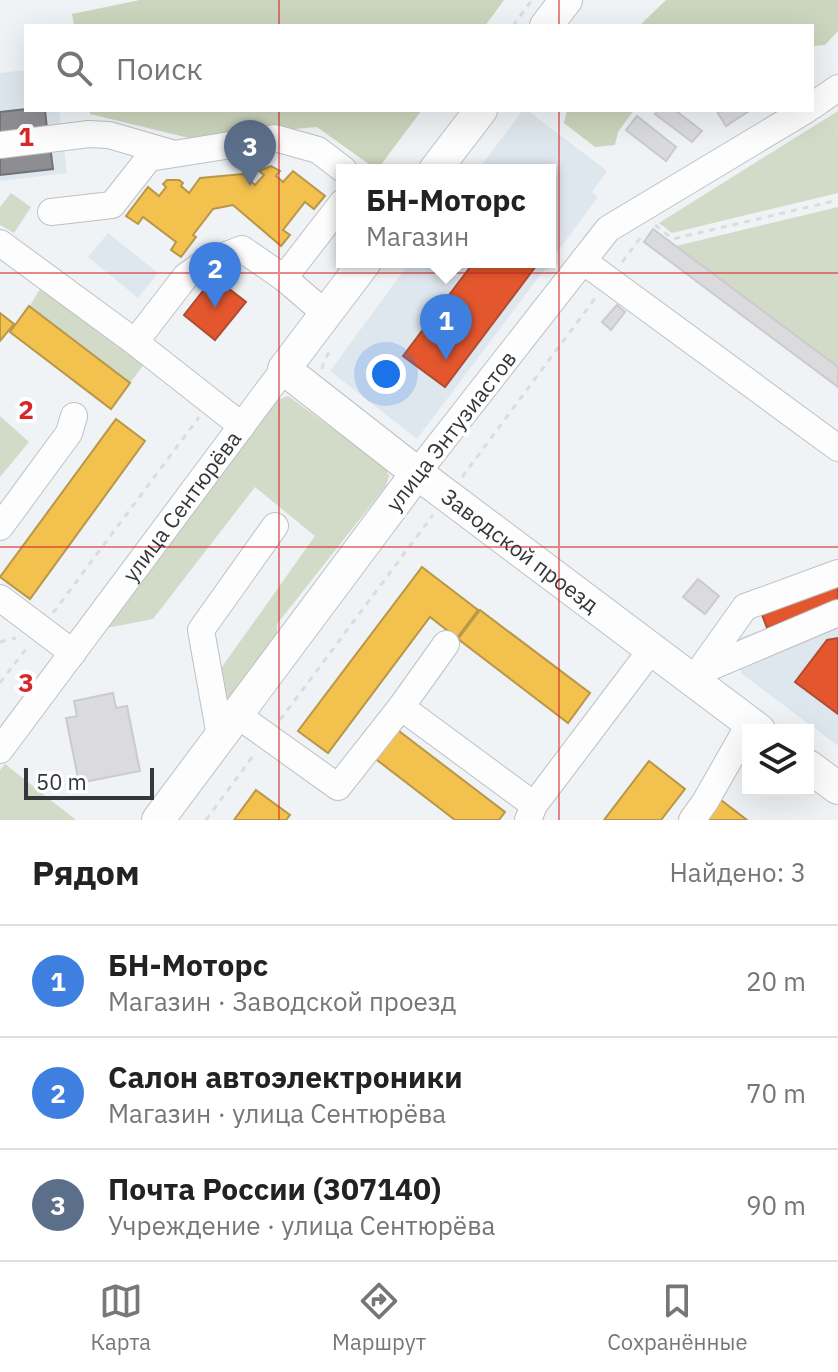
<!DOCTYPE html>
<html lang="ru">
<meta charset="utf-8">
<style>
body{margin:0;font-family:"IBM Plex Sans",sans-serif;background:#f6f6f6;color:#222}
.controls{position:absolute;right:24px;bottom:24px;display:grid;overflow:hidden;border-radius:0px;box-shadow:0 8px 32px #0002}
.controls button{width:72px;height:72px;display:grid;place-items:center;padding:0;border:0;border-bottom:2px solid #e0e0e0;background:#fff;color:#222;font:40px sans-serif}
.scale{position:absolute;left:24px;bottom:20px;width:130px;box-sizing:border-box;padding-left:8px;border:4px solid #343639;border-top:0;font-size:22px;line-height:28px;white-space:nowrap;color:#343639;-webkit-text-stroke:6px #fff;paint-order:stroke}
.you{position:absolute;left:386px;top:374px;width:28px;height:28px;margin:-20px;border:6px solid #fff;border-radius:50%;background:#1a73e8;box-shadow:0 0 0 12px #1a73e833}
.badge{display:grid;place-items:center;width:52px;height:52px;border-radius:50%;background:#76787b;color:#fff;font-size:26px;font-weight:700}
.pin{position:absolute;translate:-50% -66px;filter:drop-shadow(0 2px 4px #0008)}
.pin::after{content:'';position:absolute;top:42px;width:28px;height:24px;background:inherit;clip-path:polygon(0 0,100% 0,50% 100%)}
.popup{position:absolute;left:336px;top:164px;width:220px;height:104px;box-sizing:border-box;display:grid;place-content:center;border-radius:0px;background:#fff;filter:drop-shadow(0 2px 6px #0005);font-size:26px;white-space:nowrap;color:#767676}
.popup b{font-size:30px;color:#222}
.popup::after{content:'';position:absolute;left:50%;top:100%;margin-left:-16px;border:16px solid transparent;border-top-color:#fff}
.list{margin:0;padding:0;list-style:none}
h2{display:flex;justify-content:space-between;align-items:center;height:104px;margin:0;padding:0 32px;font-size:34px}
h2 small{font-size:26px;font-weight:400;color:#767676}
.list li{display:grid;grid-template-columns:52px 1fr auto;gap:24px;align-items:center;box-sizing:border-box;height:112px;padding:0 32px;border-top:2px solid #e0e0e0}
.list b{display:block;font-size:30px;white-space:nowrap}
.list p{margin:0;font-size:26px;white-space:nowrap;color:#767676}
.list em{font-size:26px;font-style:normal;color:#767676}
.icon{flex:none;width:44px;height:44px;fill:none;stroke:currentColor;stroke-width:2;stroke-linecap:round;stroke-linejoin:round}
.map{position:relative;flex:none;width:838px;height:820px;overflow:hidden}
.search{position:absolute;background:#fff;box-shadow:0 8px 32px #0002;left:24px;right:24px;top:24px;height:88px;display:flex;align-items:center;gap:20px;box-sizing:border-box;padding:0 28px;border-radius:0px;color:#767676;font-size:30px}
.sheet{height:440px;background:#fff}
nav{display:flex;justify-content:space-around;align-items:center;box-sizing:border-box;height:112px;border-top:2px solid #e0e0e0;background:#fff;font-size:22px;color:#767676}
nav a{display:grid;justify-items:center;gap:4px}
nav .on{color:#76787b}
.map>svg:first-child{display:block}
.built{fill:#dfe7ee}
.green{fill:#d2dac8}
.forest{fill:#ccd5bd}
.homes{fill:#f2c14e;stroke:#b99748;stroke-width:2}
.shops{fill:#e4572e;stroke:#af4d31;stroke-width:2}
.industry{fill:#8d8d92;stroke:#727377;stroke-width:2}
.building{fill:#dbdadd;stroke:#cbcbce;stroke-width:2}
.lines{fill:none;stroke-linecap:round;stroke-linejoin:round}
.minor-casing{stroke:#bec1c3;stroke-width:28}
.major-casing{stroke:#bec1c3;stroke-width:34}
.path{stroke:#dbdcdd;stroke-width:3;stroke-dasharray:6 6;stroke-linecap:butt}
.minor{stroke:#fdfdfe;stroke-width:26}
.major{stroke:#fdfdfe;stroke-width:32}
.grid{fill:none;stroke:#d62828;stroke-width:2;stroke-opacity:0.55}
.labels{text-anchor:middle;stroke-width:8;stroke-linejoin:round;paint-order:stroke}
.street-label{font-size:22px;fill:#343639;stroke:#fff}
.grid-label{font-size:26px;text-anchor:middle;font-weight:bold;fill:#d62828;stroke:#fff;stroke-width:8;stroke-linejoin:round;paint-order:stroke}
</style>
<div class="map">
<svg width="838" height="820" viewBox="0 0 838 820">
<rect width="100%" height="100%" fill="#f0f3f6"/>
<g class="built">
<polygon points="26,70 26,110 59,110 67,173 0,181 0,73"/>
<polygon points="523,110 527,110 607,171 592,192 598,197 550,262 550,170 478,170"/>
<polygon points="108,233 158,273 138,298 88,257"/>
<polygon points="410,262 550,262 417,439 330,371"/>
<polygon points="838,601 838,746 742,674 728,642"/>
</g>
<g class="green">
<polygon points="838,111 838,193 672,233 659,223"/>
<polygon points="11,193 31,207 14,233 0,225 0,207"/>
<polygon points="838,207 838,367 676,246"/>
<polygon points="47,278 151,355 130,383 29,307"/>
<polygon points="288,396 385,467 389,476 386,486 277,624 277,645 225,715 217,674 315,536 255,487 153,619 107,628 277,400"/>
<polygon points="0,416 29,442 0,477"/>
<polygon points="5,764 76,820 0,820 0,770"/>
</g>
<g class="forest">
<polygon points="140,0 504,0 485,26 74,26 72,14"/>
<polygon points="666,0 838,0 838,31 825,45 814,46 812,26 639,26"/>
<polygon points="90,110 422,110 377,170 317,127 189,138 90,114"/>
<polygon points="567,110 634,110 618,132 615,145 595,147 564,123"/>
</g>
<g class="homes">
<polygon points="271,166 280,171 276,176 283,182 293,171 325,196 314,209 305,202 283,230 290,235 281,246 233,205 213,209 193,235 196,237 181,257 171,250 176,242 143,217 138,224 126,216 148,187 159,196 166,187 163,184 167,180 179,180 183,183 181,186 189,193 200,178 243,174 255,185 264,175 259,171"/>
<polygon points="29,306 130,383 111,409 10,332"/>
<polygon points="0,313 14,324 0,341"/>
<polygon points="116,419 145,441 30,599 0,577"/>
<polygon points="422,567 478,610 457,638 430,617 328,753 298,731"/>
<polygon points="480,610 590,693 568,723 458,639"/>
<polygon points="395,728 505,812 499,820 455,820 373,757"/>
<polygon points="649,761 685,789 661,820 604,820"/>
<polygon points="256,790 290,815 286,820 234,820"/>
<polygon points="721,800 747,820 705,820"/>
</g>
<g class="shops">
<polygon points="474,262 539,262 445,387 403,356"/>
<polygon points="214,277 246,302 215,340 184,315"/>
<polygon points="838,583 838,601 767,628 761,612"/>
<polygon points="838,638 838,714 795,682 827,640"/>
</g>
<g class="industry">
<polygon points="26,109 45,110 47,129 0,135 0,112"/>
<polygon points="50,145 53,169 0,175 0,151"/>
</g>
<g class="building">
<polygon points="658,110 675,110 702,131 692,142 655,114"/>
<polygon points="716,110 748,110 749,111 726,126"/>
<polygon points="637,116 676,147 666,161 626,130"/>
<polygon points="653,229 838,367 838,387 644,242"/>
<polygon points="617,305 625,312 611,330 602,322"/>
<polygon points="698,579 719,596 705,614 683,597"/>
<polygon points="113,693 116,708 127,706 140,771 79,783 66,718 77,716 74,701"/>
</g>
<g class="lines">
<g class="minor-casing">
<g id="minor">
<polyline points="812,106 838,88"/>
<polyline points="0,145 89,134 109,135 171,153"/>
<polyline points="51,212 112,205 149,158 275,138 318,150 344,170"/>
<polyline points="0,243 135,342 186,276 203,264 242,249 284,278 326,314"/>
<polyline points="583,261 838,448"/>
<polyline points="284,278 342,203"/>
<polyline points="135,342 242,426"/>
<polyline points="417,473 608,229 806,110"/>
<polyline points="0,527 69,433 74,416"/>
<polyline points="0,598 73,653"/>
<polyline points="701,671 838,613"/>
<polyline points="693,680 745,607 838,573"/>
<polyline points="401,707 534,805"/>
<polyline points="236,714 338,787 401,707 446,644"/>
<polyline points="220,736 201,630 275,526"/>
<path id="s1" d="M0,750L284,369"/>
<polyline points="528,820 534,805 652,649"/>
<polyline points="692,820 705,802 750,723"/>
</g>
</g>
<g class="major-casing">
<g id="major">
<polyline points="546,26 566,0"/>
<polyline points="435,170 481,110"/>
<path id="s2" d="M365,262L284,369L417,473L759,730"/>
<polyline points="808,766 838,788"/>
<polyline points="158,820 417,473"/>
</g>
</g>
<g class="path">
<polyline points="513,26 532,0"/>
<polyline points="655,225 673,239 838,200"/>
<polyline points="622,262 644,233"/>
<polyline points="322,369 324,361 330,351"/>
<polyline points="462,477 596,297"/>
<polyline points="53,613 199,417"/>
<polyline points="0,642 16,638"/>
<polyline points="0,683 29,645"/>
<polyline points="280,720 433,515"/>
<polyline points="206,820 256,752"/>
</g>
<use href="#minor" class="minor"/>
<use href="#major" class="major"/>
</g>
<path class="grid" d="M279,0V26M559,0V26M279,110V820M559,110V820M0,273H838M0,547H838"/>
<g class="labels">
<g class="street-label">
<text transform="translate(451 431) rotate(-52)" y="8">улица Энтузиастов</text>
<text dy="8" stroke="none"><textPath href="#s1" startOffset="304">улица Сентюрёва</textPath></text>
<text dy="8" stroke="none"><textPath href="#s2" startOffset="432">Заводской проезд</textPath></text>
</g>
</g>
<g class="grid-label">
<text x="26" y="146">1</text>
<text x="26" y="419">2</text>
<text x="26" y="692">3</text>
</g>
</svg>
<div class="controls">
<button><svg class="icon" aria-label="layers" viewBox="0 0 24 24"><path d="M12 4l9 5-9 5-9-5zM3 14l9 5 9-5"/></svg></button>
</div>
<div class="scale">50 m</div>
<div class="you"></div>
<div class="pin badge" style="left:446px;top:360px;background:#3f7fe0">1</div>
<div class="popup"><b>БН-Моторс</b>Магазин</div>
<div class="pin badge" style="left:215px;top:308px;background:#3f7fe0">2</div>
<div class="pin badge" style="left:250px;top:186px;background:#5c6f8a">3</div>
<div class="search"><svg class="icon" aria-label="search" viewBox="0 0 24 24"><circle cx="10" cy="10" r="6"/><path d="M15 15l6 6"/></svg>Поиск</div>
</div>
<section class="sheet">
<h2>Рядом<small>Найдено: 3</small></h2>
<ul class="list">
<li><span class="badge" style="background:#3f7fe0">1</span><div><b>БН-Моторс</b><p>Магазин · Заводской проезд</p></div><em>20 m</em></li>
<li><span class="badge" style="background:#3f7fe0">2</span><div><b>Салон автоэлектроники</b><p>Магазин · улица Сентюрёва</p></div><em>70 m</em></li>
<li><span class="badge" style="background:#5c6f8a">3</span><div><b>Почта России (307140)</b><p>Учреждение · улица Сентюрёва</p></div><em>90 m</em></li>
</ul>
</section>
<nav>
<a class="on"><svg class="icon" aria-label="map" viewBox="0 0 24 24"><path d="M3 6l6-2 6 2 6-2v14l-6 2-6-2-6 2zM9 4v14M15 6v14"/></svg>Карта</a>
<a><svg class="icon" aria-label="directions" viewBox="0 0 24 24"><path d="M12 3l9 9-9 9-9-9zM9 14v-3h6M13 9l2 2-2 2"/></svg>Маршрут</a>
<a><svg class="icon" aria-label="saved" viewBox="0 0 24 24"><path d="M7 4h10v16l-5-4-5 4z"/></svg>Сохранённые</a>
</nav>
